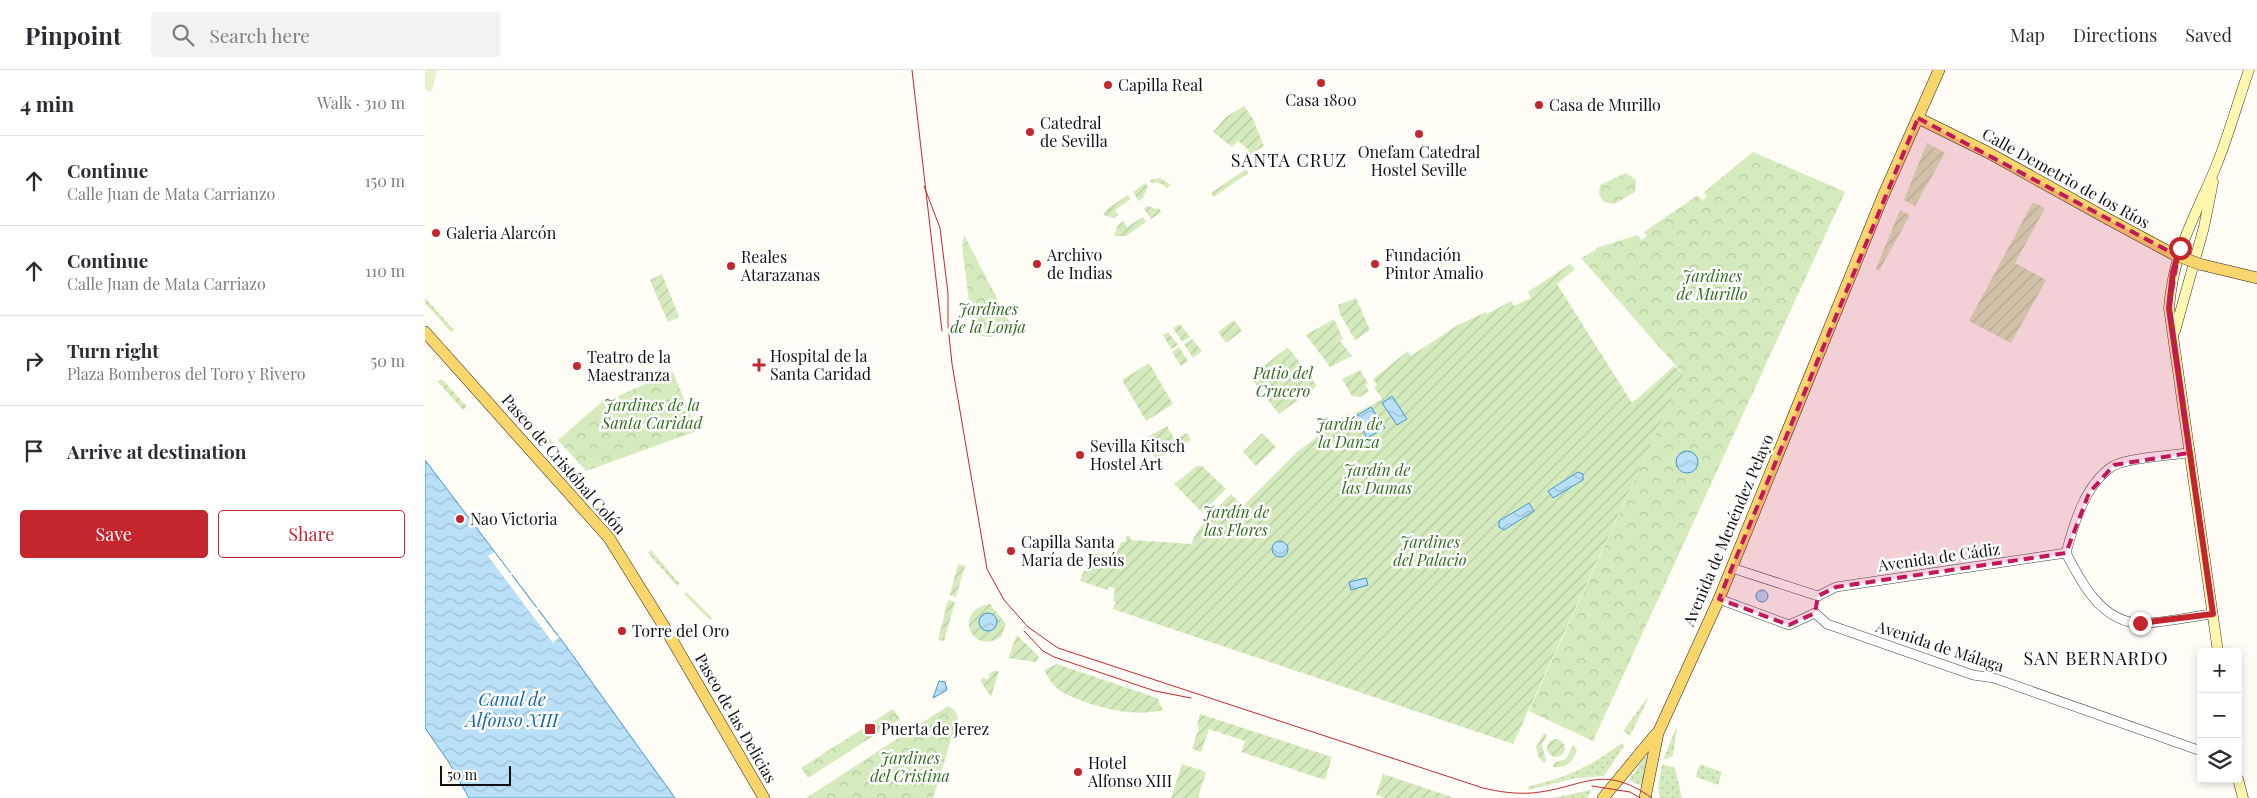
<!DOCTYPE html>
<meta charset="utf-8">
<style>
body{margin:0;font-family:"Playfair Display",serif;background:#f2f2f3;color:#2b2b33}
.controls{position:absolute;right:15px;bottom:15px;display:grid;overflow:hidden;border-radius:5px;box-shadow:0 2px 8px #0003}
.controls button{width:45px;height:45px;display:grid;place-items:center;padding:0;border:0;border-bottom:1px solid #e1e1e2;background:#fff;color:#2b2b33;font:25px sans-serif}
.scale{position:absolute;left:15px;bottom:12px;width:71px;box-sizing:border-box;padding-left:5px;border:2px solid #111;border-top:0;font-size:14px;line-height:18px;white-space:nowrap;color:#111;-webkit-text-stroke:4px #fff;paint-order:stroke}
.stop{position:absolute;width:15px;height:15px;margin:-11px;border:4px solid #c4262e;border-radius:50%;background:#fff}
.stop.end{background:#c4262e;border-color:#fff;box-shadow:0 1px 5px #0008}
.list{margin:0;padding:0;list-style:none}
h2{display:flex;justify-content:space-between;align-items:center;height:65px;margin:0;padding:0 20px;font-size:21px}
h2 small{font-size:16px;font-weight:400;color:#7c7c81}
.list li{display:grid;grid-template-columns:32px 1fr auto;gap:15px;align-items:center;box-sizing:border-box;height:90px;padding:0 20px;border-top:1px solid #e1e1e2}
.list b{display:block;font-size:19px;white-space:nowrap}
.list p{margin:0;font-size:16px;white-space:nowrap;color:#7c7c81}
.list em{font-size:16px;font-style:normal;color:#7c7c81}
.actions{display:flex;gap:10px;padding:15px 20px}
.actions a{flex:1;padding:11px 0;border:1px solid #c4262e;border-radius:5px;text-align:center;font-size:18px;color:#c4262e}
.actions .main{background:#c4262e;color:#fff}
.icon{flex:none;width:28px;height:28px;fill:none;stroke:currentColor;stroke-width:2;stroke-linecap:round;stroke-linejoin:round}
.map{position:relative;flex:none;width:1832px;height:728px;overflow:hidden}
header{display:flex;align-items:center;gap:30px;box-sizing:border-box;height:70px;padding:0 25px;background:#fff;border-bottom:1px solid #e1e1e2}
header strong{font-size:24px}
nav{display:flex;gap:28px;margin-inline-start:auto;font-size:18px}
.search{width:350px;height:45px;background:#f2f2f3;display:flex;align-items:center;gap:12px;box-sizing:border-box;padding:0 18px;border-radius:5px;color:#7c7c81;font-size:19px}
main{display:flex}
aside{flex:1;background:#fff}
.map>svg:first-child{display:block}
.grass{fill:url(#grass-dots)}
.park{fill:url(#park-crowns)}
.garden{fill:url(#garden-furrows)}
.pitch{fill:#e6f2cf}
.water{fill:url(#water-waves);stroke:#3f96cf}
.pier{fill:#fffdf5}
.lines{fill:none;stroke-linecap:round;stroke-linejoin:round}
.tertiary-casing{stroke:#444;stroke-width:10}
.secondary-casing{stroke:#333;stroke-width:11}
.primary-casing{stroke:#222;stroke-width:12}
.tertiary{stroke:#fff;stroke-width:9}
.secondary{stroke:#fff6b0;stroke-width:10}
.primary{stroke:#f9d66b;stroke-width:11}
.tram{stroke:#c4262e;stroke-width:1}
.primary-bridge-casing{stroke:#222;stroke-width:12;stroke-linecap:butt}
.primary-bridge{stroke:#f9d66b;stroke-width:11}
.route{stroke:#c4262e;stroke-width:6}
.marked{fill:#c2185b;fill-opacity:0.2;stroke:#c2185b;stroke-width:4;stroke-dasharray:10 6;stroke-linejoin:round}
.poi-dot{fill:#c4262e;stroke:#fff;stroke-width:2}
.labels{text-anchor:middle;stroke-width:5;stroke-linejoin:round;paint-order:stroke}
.poi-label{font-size:16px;fill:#111;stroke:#fff;text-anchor:start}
.street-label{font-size:16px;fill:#111;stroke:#fff}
.park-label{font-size:16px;font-style:italic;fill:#2f6b1f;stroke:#fff}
.neighbourhood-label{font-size:18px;letter-spacing:1px;fill:#111;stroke:#fff}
.water-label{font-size:18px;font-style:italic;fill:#1768a6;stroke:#fff}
</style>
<header>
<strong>Pinpoint</strong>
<div class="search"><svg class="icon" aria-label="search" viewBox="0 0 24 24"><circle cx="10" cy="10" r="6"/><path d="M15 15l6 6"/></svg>Search here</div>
<nav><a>Map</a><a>Directions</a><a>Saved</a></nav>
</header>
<main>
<aside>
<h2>4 min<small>Walk · 310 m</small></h2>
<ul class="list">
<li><svg class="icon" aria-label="ahead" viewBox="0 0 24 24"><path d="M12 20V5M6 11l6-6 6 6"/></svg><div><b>Continue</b><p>Calle Juan de Mata Carrianzo</p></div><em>150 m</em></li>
<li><svg class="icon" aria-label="ahead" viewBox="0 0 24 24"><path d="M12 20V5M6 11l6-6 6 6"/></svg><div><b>Continue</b><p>Calle Juan de Mata Carriazo</p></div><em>110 m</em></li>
<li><svg class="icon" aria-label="right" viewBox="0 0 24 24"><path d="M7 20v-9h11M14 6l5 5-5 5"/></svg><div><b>Turn right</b><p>Plaza Bomberos del Toro y Rivero</p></div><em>50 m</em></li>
<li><svg class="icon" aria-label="arrive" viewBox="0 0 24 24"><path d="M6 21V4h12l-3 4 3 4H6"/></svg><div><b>Arrive at destination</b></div></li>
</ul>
<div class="actions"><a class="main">Save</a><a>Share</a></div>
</aside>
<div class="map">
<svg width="1832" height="728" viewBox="0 0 1832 728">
<defs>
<pattern id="grass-dots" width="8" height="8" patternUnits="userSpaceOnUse" patternTransform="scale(1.25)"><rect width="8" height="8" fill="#d5ebbd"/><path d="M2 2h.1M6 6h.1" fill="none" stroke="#b6c8a1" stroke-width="1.8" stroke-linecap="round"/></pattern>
<pattern id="park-crowns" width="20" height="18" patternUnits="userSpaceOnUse" patternTransform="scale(1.25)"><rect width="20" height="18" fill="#d5ebbd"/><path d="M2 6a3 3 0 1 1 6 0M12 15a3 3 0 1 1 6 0" fill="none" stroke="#b6c8a1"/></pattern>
<pattern id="garden-furrows" width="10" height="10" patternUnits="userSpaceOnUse" patternTransform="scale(1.25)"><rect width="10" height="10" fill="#d5ebbd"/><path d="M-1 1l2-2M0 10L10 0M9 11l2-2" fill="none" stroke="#b6c8a1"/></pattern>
<pattern id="water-waves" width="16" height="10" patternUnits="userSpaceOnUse" patternTransform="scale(1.25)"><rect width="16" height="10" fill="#b9e0f7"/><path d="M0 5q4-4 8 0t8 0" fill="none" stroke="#9ebfd3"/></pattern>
</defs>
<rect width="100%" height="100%" fill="#fffdf5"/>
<g class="grass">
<polygon points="0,228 29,260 26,262 0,233"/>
<polygon points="100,341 111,356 130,374 128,376 98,343"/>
<polygon points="226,480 255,514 252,516 223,483"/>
<polygon points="261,522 287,548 285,550 259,524"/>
<polygon points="1222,628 1223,629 1205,666 1198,661"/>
<polygon points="1251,658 1252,658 1248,686 1238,690"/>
<path d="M1197,673L1199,676L1179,706L1151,708L1103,720L1104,716C1140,709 1168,695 1197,673Z"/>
<polygon points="1220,687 1224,688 1217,716 1204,710"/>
<polygon points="1237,694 1250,698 1257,728 1235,728 1233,718"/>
<polygon points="1275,694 1297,702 1293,715 1271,707"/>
<polygon points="1167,720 1162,728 1126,728"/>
</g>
<g class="park">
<polygon points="1328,82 1420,122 1168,671 1104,641 1258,304 1156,188 1171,180 1171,178 1213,165 1216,170 1222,166 1219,162 1273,125 1277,130 1282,127 1279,122"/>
<polygon points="1201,103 1211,110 1210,122 1189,134 1179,132 1174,124 1175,115"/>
<polygon points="539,165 587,257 567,267 554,266 547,257 537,175"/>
<polygon points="248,302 272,361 161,401 133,370 179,330 190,340 196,337 193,326"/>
<polygon points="523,636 530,640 533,647 508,728 381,728"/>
<polygon points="468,639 475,649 383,708 376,698"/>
</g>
<g class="garden">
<polygon points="819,36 828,49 839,76 818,89 824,80 813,71 807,77 788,62 801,47"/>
<polygon points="1502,73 1520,83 1490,136 1479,130"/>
<polygon points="821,99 823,103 789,127 786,123"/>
<polygon points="735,108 746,115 741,119 739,115 731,112 727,114 725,110"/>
<polygon points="720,113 723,116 718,128 714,131 708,122"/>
<polygon points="703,125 706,129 690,140 693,145 689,148 678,145 682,139"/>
<polygon points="1608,132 1620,138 1590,193 1621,210 1586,273 1544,251"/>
<polygon points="722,136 731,139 734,138 736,142 726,149 719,139"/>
<polygon points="1475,140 1485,145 1454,201 1451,199"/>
<polygon points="718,147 721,152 701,166 689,166 693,155 698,151 702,157"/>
<path d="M1145,194L1150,199L1132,214L1207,333L1249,296L1258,304L1088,674L688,539L691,532L688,531L690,519L684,516L682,520L655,511L666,482L690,487L696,472H701V466H705L706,470L767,474C769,460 796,434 806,424L818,436L872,382L923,343L926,346L957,329L949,317L952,315L948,309L983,281L986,286L1031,256L1061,242L1062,244L1086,231L1089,236L1106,228L1103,222Z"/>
<polygon points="237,204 254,247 243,252 225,210"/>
<polygon points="931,228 945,260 930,270 915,244 913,235"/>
<polygon points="909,249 918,269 915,271 927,286 905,297 881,265"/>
<polygon points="809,250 817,261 801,273 793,262"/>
<polygon points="755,254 765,267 757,272 748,258"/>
<polygon points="743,262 753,275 746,279 738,265"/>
<polygon points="767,269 777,281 768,288 759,274"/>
<polygon points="754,277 763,291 756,296 747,282"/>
<polygon points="863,277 892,316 854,344 825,307"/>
<polygon points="724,293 748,334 721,351 697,310"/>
<polygon points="935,300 943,313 940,315 944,321 935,327 927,326 917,309"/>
<polygon points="17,309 42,337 38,340 13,312"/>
<polygon points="742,356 750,370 762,363 766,370 731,389 719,369"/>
<polygon points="837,363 851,377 831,396 818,382"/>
<polygon points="772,396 777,396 801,419 777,442 749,414"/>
<polygon points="533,494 540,496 531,527 525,525"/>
<polygon points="523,530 530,532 519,571 513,570"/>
<path d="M565,534L581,554L576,567C546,586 527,540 565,534Z"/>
<polygon points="592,565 614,587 611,592 583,588"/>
<path d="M632,594L732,628L738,640C708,648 667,637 639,623C630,619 624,609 619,600Z"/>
<polygon points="569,601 574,601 566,627 555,610 559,607 561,610 565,607 563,604"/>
<polygon points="775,644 907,687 900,710 816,682 820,671 784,659 776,682 767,679 774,657 772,656"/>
<polygon points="1119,663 1122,665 1117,675 1121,690 1119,693 1114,688 1111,677"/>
<circle cx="1131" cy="678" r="9"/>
<path d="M1148,676L1152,679C1149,691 1141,699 1128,697L1129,693L1141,689Z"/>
<polygon points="757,694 781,702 773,728 746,728"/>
<polygon points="958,704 1030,728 960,728 951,725"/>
</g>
<polygon class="pitch" points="0,0 12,0 7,22 0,20"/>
<g class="water">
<polygon points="967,326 982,349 972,355 957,333"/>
<polygon points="946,337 960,358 942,368 930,347"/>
<circle cx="1262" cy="392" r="11"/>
<polygon points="0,390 138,572 250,728 44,728 23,691 0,658"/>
<polygon points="1153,402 1158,404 1158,410 1128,428 1123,421"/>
<polygon points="1104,433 1109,441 1079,460 1074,457 1074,451"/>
<circle cx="855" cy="479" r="8"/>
<polygon points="941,508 943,515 926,520 924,512"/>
<circle cx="1337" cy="526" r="6"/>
<circle cx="563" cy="552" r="9"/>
<polygon points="514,611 520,612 522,620 508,628"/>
</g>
<polygon class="pier" points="69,482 85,503 89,503 86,505 111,538 113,537 113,541 132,566 135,566 128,573 63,486"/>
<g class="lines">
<g class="tertiary-casing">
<g id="tertiary">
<path d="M1764,383C1747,385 1701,388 1688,396C1660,414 1649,453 1641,483C1656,512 1675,549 1711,553C1731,555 1767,546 1788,544"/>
<polyline points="1307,498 1393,526"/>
<polyline points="1393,526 1411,517 1641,483"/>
<polyline points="1294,529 1364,555 1390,543"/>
<polyline points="1390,543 1402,554 1548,605 1569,608 1776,681"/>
</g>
</g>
<g class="secondary-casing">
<g id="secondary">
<polyline points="1750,261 1779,157 1788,112"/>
<path d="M1793,582L1744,238C1749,178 1770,148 1792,94C1804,64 1813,31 1824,0"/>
<polyline points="1813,709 1818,728"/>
</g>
</g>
<g class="primary-casing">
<g id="primary">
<polyline points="1493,48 1564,83 1683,149"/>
<polyline points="1774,194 1832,208"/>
<polyline points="0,262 184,468 240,558 339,728"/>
<polyline points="1178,728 1231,664"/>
<polyline points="1220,728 1233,663 1294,529 1458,126 1514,0"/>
</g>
</g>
<use href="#tertiary" class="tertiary"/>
<use href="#secondary" class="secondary"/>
<use href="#primary" class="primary"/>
<g class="tram">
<polyline points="487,0 517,261"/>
<path d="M499,116L515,158L523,223V255L527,294L562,499L579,530L603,557L633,578L1058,718C1075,722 1090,724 1107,723C1159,718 1176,692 1227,728"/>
<polyline points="599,561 618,581 629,587 730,621 766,628"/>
<polyline points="1167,716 1205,722 1215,728"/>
</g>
<g class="primary-bridge-casing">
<polyline id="primary-bridge" points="1683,149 1748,184 1774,194"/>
</g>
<use href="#primary-bridge" class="primary-bridge"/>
</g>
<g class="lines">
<polyline class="route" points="1715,553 1788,544 1744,238 1748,202 1755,178"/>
</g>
<path class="marked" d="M1493,48L1753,186L1744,238L1764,383L1689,395L1664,423L1641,483L1411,517L1393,526L1390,543L1364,555L1294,529Z"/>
<g class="poi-dot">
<circle cx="896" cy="13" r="5"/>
<circle cx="683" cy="15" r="5"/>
<circle cx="1114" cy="35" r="5"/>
<circle cx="605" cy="62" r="5"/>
<circle cx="994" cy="64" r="5"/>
<circle cx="11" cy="163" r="5"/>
<circle cx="612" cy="194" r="5"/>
<circle cx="950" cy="194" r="5"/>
<circle cx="306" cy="196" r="5"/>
<path d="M331.5 287.5h5v5h5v5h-5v5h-5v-5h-5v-5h5z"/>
<circle cx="152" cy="296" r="5"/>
<circle cx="655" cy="385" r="5"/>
<circle cx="35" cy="449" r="5"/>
<circle cx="586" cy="481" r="5"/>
<circle cx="197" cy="561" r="5"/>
<rect x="439" y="653" width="12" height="12" rx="2.5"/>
<circle cx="653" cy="702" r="5"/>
</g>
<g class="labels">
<g class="poi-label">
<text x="693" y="21">Capilla Real</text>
<text x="896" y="36" text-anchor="middle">Casa 1800</text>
<text x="1124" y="41">Casa de Murillo</text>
<text x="615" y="59">Catedral<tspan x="615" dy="18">de Sevilla</tspan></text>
<text x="994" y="88" text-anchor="middle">Onefam Catedral<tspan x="994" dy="18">Hostel Seville</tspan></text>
<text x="21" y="169">Galeria Alarcón</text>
<text x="622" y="191">Archivo<tspan x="622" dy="18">de Indias</tspan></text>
<text x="960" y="191">Fundación<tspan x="960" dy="18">Pintor Amalio</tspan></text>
<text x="316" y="193">Reales<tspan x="316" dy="18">Atarazanas</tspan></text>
<text x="345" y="292">Hospital de la<tspan x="345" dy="18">Santa Caridad</tspan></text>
<text x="162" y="293">Teatro de la<tspan x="162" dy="18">Maestranza</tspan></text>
<text x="665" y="382">Sevilla Kitsch<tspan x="665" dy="18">Hostel Art</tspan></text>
<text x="45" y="455">Nao Victoria</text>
<text x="596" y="478">Capilla Santa<tspan x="596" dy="18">María de Jesús</tspan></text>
<text x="207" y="567">Torre del Oro</text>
<text x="456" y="665">Puerta de Jerez</text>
<text x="663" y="699">Hotel<tspan x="663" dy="18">Alfonso XIII</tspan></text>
</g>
<g class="street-label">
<text transform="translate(1641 108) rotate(29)" y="6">Calle Demetrio de los Ríos</text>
<text transform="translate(139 394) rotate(49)" y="6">Paseo de Cristóbal Colón</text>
<text transform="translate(1303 460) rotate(-67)" y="6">Avenida de Menéndez Pelayo</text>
<text transform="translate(1514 487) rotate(-8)" y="6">Avenida de Cádiz</text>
<text transform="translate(1515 576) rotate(18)" y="6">Avenida de Málaga</text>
<text transform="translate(311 648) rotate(60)" y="6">Paseo de las Delicias</text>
</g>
<g class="park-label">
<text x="1287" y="212">Jardines<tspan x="1287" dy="18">de Murillo</tspan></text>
<text x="563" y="245">Jardines<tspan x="563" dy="18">de la Lonja</tspan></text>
<text x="858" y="309">Patio del<tspan x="858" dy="18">Crucero</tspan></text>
<text x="227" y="341">Jardines de la<tspan x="227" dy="18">Santa Caridad</tspan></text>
<text x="924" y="360">Jardín de<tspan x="924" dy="18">la Danza</tspan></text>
<text x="952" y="406">Jardín de<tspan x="952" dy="18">las Damas</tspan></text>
<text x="811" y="448">Jardín de<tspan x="811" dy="18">las Flores</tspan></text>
<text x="1005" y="478">Jardines<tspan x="1005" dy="18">del Palacio</tspan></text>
<text x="485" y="694">Jardines<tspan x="485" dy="18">del Cristina</tspan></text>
</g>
<g class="neighbourhood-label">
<text x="864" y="97">SANTA CRUZ</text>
<text x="1671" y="595">SAN BERNARDO</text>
</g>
<g class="water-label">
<text x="87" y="636">Canal de<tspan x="87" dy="21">Alfonso XIII</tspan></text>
</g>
</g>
</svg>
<div class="controls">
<button>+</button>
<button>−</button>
<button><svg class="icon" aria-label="layers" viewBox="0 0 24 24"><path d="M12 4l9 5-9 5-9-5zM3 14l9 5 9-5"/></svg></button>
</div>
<div class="scale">50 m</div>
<div class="stop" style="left:1755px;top:178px"></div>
<div class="stop end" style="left:1715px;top:553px"></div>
</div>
</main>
